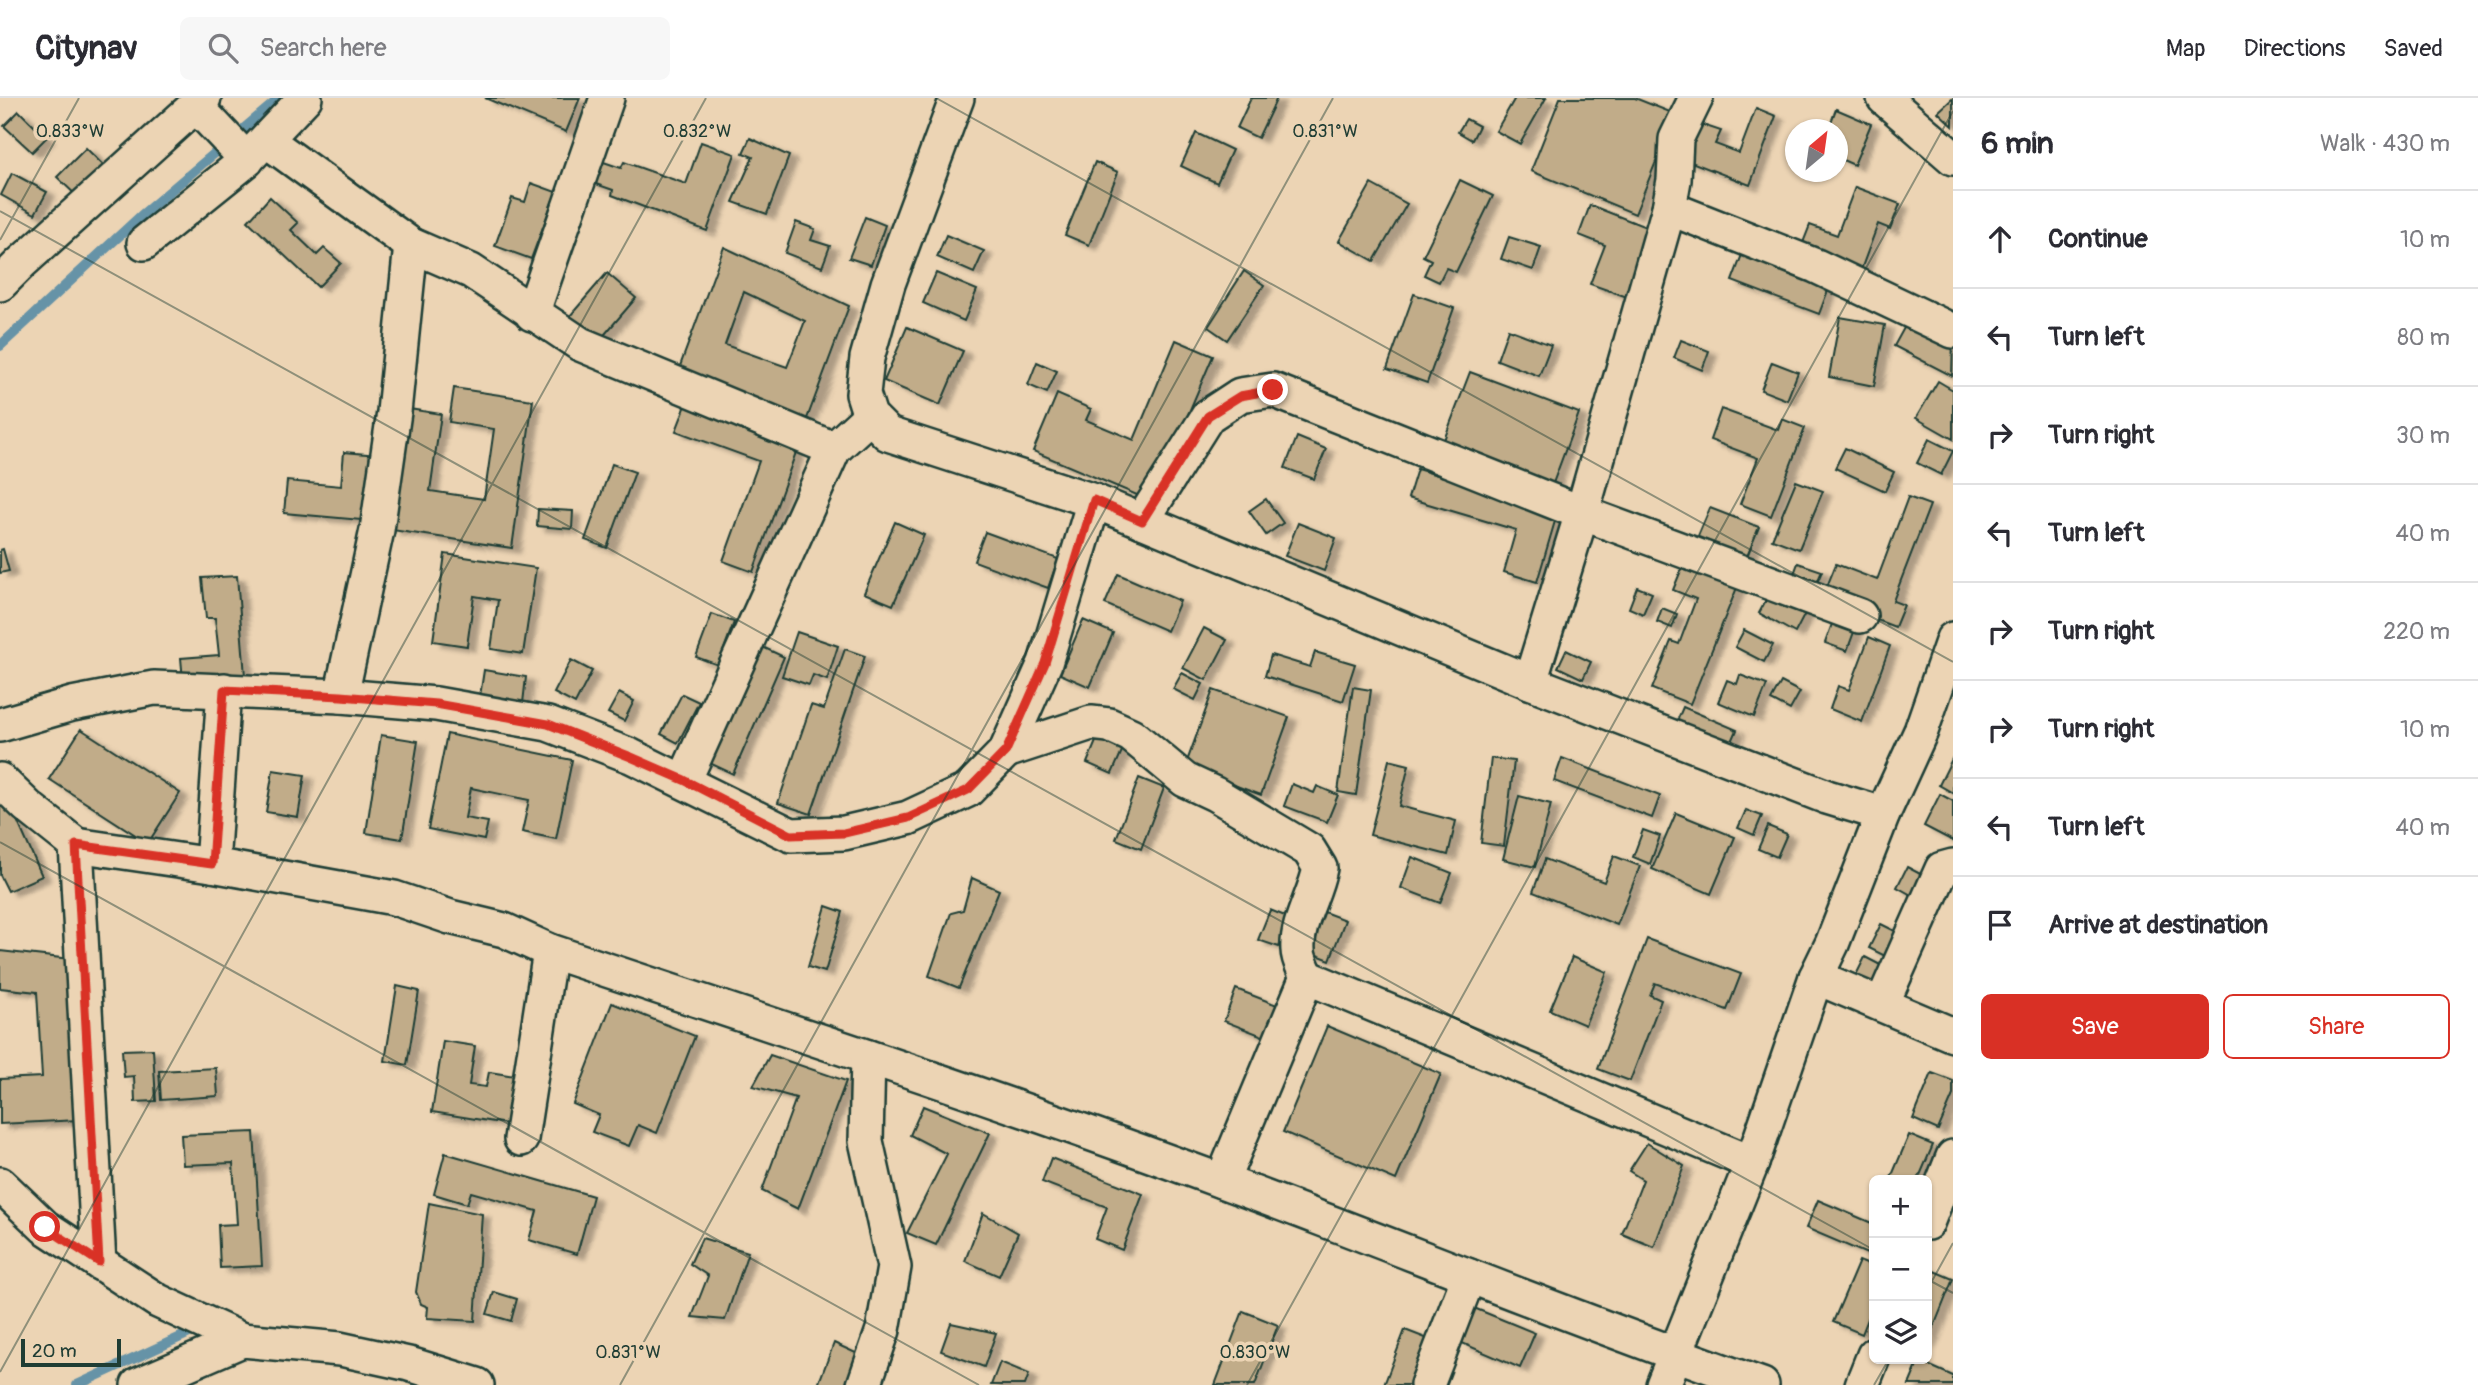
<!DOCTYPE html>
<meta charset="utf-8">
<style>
body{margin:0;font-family:Pangolin,sans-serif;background:#f7f7f7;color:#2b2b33}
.controls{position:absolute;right:21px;bottom:21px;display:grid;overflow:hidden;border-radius:10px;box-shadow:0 2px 5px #0004}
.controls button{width:63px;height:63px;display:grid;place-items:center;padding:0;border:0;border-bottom:2px solid #e1e1e2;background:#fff;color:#2b2b33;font:35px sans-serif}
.compass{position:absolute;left:1785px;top:21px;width:63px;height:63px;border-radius:50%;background:#fff;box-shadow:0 2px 5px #0004;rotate:29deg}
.scale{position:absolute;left:21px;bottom:18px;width:100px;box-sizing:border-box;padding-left:7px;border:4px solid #1f3d34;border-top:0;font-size:19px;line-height:24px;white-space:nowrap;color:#1f3d34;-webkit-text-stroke:5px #ecd4b4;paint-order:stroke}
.stop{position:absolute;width:21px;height:21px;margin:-16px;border:5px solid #d93025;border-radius:50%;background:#fff}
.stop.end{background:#d93025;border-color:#fff;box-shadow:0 2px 7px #0008}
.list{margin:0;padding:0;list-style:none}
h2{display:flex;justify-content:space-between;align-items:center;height:91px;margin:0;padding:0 28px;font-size:30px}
h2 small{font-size:23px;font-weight:400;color:#7c7c81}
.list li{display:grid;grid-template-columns:46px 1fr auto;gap:21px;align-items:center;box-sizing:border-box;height:98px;padding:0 28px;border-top:2px solid #e1e1e2}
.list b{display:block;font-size:26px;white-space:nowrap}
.list em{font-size:23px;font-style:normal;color:#7c7c81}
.actions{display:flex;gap:14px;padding:21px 28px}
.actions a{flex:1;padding:16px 0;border:2px solid #d93025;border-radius:10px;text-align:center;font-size:24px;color:#d93025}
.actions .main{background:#d93025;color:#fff}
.icon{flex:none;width:38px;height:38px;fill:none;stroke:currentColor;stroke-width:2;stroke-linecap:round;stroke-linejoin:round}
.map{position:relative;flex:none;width:1953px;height:1287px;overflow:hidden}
header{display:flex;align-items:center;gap:42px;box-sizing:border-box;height:98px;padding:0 35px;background:#fff;border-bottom:2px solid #e1e1e2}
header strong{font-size:33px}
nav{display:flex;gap:38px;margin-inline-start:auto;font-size:24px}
.search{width:490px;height:63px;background:#f7f7f7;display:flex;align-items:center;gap:18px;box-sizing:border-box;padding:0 24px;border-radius:10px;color:#7c7c81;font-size:26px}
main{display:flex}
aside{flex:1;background:#fff}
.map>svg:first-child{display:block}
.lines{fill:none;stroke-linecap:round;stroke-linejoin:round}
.stream{stroke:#6693a7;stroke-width:10}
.building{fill:#c1ac89;stroke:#1f3d34;stroke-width:2;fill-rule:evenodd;filter:url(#shadow)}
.minor-casing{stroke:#1f3d34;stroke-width:38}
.minor{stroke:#ecd4b4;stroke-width:33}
.route{stroke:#d93025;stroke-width:9}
.ticks{fill:none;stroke:#1f3d34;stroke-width:2;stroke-opacity:0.45}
.ticks-label{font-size:18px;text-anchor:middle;fill:#1f3d34;stroke:#ecd4b4;stroke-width:7;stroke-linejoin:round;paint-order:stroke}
</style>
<header>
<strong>Citynav</strong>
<div class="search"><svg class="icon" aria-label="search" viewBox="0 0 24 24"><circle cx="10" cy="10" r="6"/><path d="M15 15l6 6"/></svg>Search here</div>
<nav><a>Map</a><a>Directions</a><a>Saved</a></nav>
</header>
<main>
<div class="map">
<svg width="1953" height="1287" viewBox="0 0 1953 1287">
<defs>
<filter id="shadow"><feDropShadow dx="8" dy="4.5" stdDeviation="2" flood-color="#0004"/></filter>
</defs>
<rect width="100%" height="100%" fill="#ecd4b4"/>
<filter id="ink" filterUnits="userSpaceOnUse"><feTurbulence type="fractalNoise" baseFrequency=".0143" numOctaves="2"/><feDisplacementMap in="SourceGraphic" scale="14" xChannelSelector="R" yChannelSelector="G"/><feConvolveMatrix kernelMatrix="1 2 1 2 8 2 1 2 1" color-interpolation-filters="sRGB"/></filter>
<g filter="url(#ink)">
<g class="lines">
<g class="stream">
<polyline points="0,248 144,115 280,0"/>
<polyline points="77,1287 198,1231"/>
</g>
</g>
<g class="building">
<polygon points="485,0 580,0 566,34"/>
<polygon points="1251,0 1277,0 1258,40 1237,30"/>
<polygon points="1515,0 1546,0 1520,46 1496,33"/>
<polygon points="1560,0 1635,0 1675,16 1635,116 1531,73"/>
<polygon points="1953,0 1953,28 1938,14"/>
<polygon points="1756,10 1776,18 1750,87 1686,62 1700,26 1721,33 1715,46 1739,55"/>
<polygon points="1836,11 1871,26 1854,67 1838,60 1838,32 1828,32"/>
<polygon points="19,13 46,40 32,54 4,28"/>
<polygon points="1466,21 1479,28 1472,42 1458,34"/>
<polygon points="1196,35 1232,52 1217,85 1181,68"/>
<polygon points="750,40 789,58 767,116 733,104 753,59 743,55"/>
<polygon points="701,44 735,56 707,133 612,97 613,92 590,84 598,62 621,70 624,64 686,86"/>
<polygon points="86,50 110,74 82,103 57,79"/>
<polygon points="1095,64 1118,74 1089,147 1065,137"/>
<polygon points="12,75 47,94 35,116 1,97"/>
<polygon points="1460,82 1493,98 1456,174 1446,170 1439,184 1424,177 1431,162 1423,158"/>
<polygon points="531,85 556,94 531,161 495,148 512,100 525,104"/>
<polygon points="1371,86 1407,106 1374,163 1339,143"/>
<polygon points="1855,89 1900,106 1890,131 1878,126 1859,177 1799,155 1810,127 1837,137"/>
<polygon points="270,99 298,125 291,132 317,157 324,150 341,165 318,189 248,123"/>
<polygon points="1590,107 1656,133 1630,200 1590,186 1605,147 1579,137"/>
<polygon points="865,119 885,127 871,167 849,160"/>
<polygon points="796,124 815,131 811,142 830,148 822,169 785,155"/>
<polygon points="946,137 984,153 974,175 937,159"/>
<polygon points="1509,139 1541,149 1533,172 1501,161"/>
<path d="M724,149L849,208L805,326L676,279ZM744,194L805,223L787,269L725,247Z"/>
<polygon points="1743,154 1830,187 1819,216 1732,183"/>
<polygon points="1244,173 1264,187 1227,242 1208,229"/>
<polygon points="607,175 636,200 599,243 570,218"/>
<polygon points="936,175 977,192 964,223 923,205"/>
<polygon points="1414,196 1454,210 1427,285 1387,271"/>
<polygon points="1911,217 1953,238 1952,278 1894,248"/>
<polygon points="1840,219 1885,227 1874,288 1829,279"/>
<polygon points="907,229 963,253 940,307 884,283"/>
<polygon points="1508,231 1551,247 1539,278 1497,262"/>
<polygon points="1176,242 1213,258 1151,403 1033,353 1057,296 1091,311 1086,322 1134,342"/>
<polygon points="1681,242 1709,253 1702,272 1674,260"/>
<polygon points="1037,264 1057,273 1047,295 1028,287"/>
<polygon points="1772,264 1798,274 1787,302 1761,292"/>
<polygon points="1470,274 1579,315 1549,396 1439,355"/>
<polygon points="1938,283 1953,292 1953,341 1916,320"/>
<polygon points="454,290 533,302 512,450 392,432 409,311 441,316 430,393 484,401 494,331 449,324"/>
<polygon points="688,302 800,343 753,474 723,463 759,363 676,333"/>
<polygon points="1721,311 1778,332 1782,321 1805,330 1771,418 1740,406 1758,360 1710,342"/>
<polygon points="1297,339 1326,351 1314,381 1285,370"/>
<polygon points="1929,341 1953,353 1941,377 1917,365"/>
<polygon points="1845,350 1894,374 1885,393 1835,370"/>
<polygon points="344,354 378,357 372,423 284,415 287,383 341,388"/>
<polygon points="612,366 635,374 607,450 585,442"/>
<polygon points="1417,371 1558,413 1537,484 1504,474 1516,432 1408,400"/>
<polygon points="1796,383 1823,393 1799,451 1772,441"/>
<polygon points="1908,399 1930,407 1893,503 1904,507 1895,529 1822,501 1836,466 1877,482"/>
<polygon points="1266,401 1283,425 1266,437 1249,413"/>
<polygon points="1710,410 1759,429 1744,466 1695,445"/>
<polygon points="538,411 573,413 572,431 537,428"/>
<polygon points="895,424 924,437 893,507 864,495"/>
<polygon points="1298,425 1336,440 1324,473 1285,458"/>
<polygon points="985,434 1058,461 1048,490 974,463"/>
<polygon points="3,451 9,473 0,475 0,452"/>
<polygon points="445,456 536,470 523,556 491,551 498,502 474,498 467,548 433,543"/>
<polygon points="1686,460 1740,482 1690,606 1652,591 1671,543 1679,546 1696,501 1673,492"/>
<polygon points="1798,465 1822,473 1814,492 1791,484"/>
<polygon points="1118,476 1180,503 1167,533 1105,506"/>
<polygon points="237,478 245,578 183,582 181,560 219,557 215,520 206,520 202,480"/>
<polygon points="1637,489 1652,495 1643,516 1629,510"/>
<polygon points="1773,489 1809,508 1795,535 1759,515"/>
<polygon points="1662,510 1677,516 1672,530 1657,524"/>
<polygon points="1836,515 1858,523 1847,553 1825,545"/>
<polygon points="712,516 734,524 718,567 696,559"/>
<polygon points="1083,522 1113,535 1090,589 1060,576"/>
<polygon points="1204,530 1227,542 1206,582 1183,570"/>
<polygon points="1744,532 1773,547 1764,564 1735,549"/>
<polygon points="797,534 838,548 827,582 813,577 809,587 782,578"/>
<polygon points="1869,539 1890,548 1862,624 1830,611 1838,588 1849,592"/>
<polygon points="754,545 784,559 733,676 703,662"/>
<polygon points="845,551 865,558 811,716 778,705 811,607 824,611"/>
<polygon points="1566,552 1591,564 1583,581 1558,569"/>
<polygon points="1315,554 1355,566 1343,603 1265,578 1271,557 1310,569"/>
<polygon points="571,562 592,573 575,606 554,595"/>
<polygon points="484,572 526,579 523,605 480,598"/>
<polygon points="1182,575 1203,586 1195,602 1173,591"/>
<polygon points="1740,577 1767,587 1754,619 1718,604 1727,582 1737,586"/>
<polygon points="1781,584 1800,594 1790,612 1771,602"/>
<polygon points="1353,589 1371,592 1356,697 1338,694"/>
<polygon points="1213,592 1289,619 1261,697 1185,669"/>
<polygon points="619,595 634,603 624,623 608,615"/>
<polygon points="682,596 699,604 678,645 661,636"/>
<polygon points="1683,609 1737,632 1728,653 1674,630"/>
<polygon points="81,631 180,695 148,745 49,681"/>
<polygon points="447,636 572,662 556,741 522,734 529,702 471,690 465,720 488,724 484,742 428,731"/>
<polygon points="1099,636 1125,646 1112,676 1087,665"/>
<polygon points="381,637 418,643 402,741 366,735"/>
<polygon points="1953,659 1953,695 1939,687"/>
<polygon points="1491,660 1514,663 1504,748 1481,745"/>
<polygon points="1562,660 1660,698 1652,720 1554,683"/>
<polygon points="1389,662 1409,667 1399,708 1456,723 1448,757 1370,737"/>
<polygon points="273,672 305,677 298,719 266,714"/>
<polygon points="1139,680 1164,690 1141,751 1116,741"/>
<polygon points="1292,686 1314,695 1317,688 1338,697 1327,724 1284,708"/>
<polygon points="1940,696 1953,703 1953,743 1924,728"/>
<polygon points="1519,698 1551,706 1535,769 1503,761"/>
<polygon points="8,702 42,778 8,793 0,777 0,705"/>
<polygon points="1746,712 1762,718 1754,737 1738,730"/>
<polygon points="1676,715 1735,739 1711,796 1652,771"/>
<polygon points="1768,728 1787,736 1777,759 1758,751"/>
<polygon points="1643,732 1660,738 1650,766 1633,759"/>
<polygon points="1614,758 1640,768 1617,827 1533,794 1545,761 1604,784"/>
<polygon points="1412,759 1452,775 1440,805 1401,790"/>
<polygon points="1907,769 1926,779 1915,799 1897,789"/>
<polygon points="972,780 999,792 959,890 929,878 951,815 963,812"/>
<polygon points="826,808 843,814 825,874 808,869"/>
<polygon points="1270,812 1290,820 1279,849 1258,842"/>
<polygon points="1324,814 1345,822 1330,862 1309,854"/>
<polygon points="1881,826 1899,835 1887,859 1869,850"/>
<polygon points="1647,841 1741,876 1727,912 1655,885 1650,897 1661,902 1630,983 1598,971"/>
<polygon points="0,853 70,861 79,1022 0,1026 0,981 42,979 37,894 0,890"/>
<polygon points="1572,859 1607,874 1585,927 1550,912"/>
<polygon points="1865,859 1888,871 1879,889 1856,877"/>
<polygon points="397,888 419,893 407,967 385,963"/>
<polygon points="1236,891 1290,912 1278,944 1224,923"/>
<polygon points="612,905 695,938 657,1035 638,1027 629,1048 592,1034 599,1017 573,1006"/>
<polygon points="1327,928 1441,976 1396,1082 1283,1034"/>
<polygon points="443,943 475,948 469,987 486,989 489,974 515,978 507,1026 432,1014"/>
<polygon points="153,951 156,1003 135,1004 134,978 124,979 122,952"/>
<polygon points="770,957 846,983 798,1111 762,1093 796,1000 753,988"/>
<polygon points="216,970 218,998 161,1002 159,973"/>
<polygon points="1932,975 1953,983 1953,997 1938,1032 1913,1021"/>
<polygon points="923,1008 990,1035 936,1147 907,1135 947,1056 910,1037"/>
<polygon points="254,1034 262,1168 220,1170 218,1127 237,1126 233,1065 183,1067 181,1037"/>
<polygon points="1909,1037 1933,1047 1918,1082 1890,1082"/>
<polygon points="1647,1045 1684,1068 1654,1149 1622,1136 1643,1082 1629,1073"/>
<polygon points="445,1055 593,1098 577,1156 529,1142 537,1113 471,1094 467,1106 434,1096"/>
<polygon points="1051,1060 1143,1096 1122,1152 1095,1141 1107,1109 1042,1084"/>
<polygon points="1818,1102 1874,1126 1874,1138 1867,1156 1806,1130"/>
<polygon points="429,1105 482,1116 475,1223 427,1220 428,1209 421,1206 416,1194"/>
<polygon points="983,1115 1018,1135 999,1178 965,1163"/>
<polygon points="702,1140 748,1154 725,1222 692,1219 708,1178 690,1166"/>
<polygon points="1859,1163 1874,1169 1874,1206 1862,1236 1833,1224"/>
<polygon points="1927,1170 1953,1181 1927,1246"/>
<polygon points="494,1194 517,1201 511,1223 487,1216"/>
<polygon points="1474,1210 1535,1235 1520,1270 1462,1245"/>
<polygon points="1243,1213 1278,1227 1255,1287 1215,1287"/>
<polygon points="951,1225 996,1235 984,1269 941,1253"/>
<polygon points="1405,1232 1436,1244 1419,1287 1384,1287"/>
<polygon points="834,1245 858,1256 846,1287 818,1287"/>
<polygon points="1919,1263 1953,1278 1953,1287 1909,1287"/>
<polygon points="1000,1264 1029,1276 1025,1287 991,1287"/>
</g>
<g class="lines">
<g class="minor-casing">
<g id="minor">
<polyline points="957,0 888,186 867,260 863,296 870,318 888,336 1094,403 1530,584 1827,699 1883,716 1832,846 1816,879 1752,1065 1663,1287"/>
<polyline points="1884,0 1953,60"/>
<polyline points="266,42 411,147 471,173 580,246 834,351"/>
<polyline points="251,57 305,0"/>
<polyline points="1669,110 1816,168 1953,233"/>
<polyline points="144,145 247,62 196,8"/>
<polyline points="0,186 21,165 204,0"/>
<polyline points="532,216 607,0"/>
<polyline points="1142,423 1208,318 1240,297 1273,292 1582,415 1860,518"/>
<polyline points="1530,584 1582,415 1669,110 1674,82 1676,41 1696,0"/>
<polyline points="341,598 377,432 394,314 411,147"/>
<polyline points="0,627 72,606 154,590 341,598 436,606 548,626 631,658 791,737 844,735 908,720 968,692 1006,653 1045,565 1094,403"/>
<path d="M1006,653L1091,625L1109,627L1131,637L1185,682L1215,696L1309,752L1320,770C1315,797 1296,825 1298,852C1298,861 1304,871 1307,879"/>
<path d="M0,682L27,708L76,747L212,767L394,800L450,819L504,832L550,853C775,928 1001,1001 1224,1084C1404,1151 1581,1224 1762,1287"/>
<polyline points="684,683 834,351 870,318"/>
<polyline points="1883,716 1921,633 1953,541"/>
<polyline points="76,747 99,1165"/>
<polyline points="212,767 224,592"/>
<polyline points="1816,879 1953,937"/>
<polyline points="1882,906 1942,771 1953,768"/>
<polyline points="521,1041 550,853"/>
<polyline points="1222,1083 1307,879 1752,1065"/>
<polyline points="0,1086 45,1129 158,1203 242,1242"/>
<polyline points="1927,1125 1953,1059"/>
<polyline points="138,1287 242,1242 340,1251 409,1266 477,1287"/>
<polyline points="864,1287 883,1232 894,1169 866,1043 868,959"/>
<polyline points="1427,1287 1469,1178"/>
<polyline points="1862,1287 1874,1257"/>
</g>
</g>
<use href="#minor" class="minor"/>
</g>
</g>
<g class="lines" filter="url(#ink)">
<polyline class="route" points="45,1129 99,1164 76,747 212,766 224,592 341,598 436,606 548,626 631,659 684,682 791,737 844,735 908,720 968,692 1006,653 1045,565 1094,402 1142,423 1208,318 1240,298 1273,292"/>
</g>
<path class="ticks" d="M936,0L1953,564M0,113L1874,1152M0,142L79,0M0,744L979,1287M1927,1181L1953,1195M1927,1192L1953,1145M0,1274L706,0M620,1287L1333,0M1247,1287L1953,13M1874,1287L1889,1261"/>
<g class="ticks-label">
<text x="70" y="39">0.833°W</text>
<text x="697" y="39">0.832°W</text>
<text x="1325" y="39">0.831°W</text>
<text x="628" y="1260">0.831°W</text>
<text x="1255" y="1260">0.830°W</text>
</g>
</svg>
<div class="controls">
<button>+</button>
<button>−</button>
<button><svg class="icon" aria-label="layers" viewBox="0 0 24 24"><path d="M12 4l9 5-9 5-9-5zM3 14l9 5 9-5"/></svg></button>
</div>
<svg class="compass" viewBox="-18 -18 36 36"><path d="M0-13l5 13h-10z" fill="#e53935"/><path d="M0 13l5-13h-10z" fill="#7c7c81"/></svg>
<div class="scale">20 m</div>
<div class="stop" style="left:45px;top:1129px"></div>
<div class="stop end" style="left:1273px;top:292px"></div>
</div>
<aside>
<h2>6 min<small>Walk · 430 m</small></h2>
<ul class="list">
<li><svg class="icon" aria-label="ahead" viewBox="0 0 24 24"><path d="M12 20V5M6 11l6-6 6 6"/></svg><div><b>Continue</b></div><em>10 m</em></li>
<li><svg class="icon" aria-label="left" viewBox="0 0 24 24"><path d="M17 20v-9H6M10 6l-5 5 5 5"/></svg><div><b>Turn left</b></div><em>80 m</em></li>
<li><svg class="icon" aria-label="right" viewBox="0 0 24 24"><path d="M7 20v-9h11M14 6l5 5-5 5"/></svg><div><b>Turn right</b></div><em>30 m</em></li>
<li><svg class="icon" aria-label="left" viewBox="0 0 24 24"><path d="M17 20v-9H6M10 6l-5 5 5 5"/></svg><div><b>Turn left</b></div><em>40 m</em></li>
<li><svg class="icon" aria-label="right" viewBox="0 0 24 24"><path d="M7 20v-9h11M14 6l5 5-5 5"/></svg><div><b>Turn right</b></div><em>220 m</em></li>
<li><svg class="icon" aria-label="right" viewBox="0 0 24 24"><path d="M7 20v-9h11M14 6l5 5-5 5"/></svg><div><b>Turn right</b></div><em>10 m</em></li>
<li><svg class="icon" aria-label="left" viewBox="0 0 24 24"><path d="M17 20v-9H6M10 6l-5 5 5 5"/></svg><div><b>Turn left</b></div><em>40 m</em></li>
<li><svg class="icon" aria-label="arrive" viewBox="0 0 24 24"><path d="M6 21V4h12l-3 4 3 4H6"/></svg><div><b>Arrive at destination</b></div></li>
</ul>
<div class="actions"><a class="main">Save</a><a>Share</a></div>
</aside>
</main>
